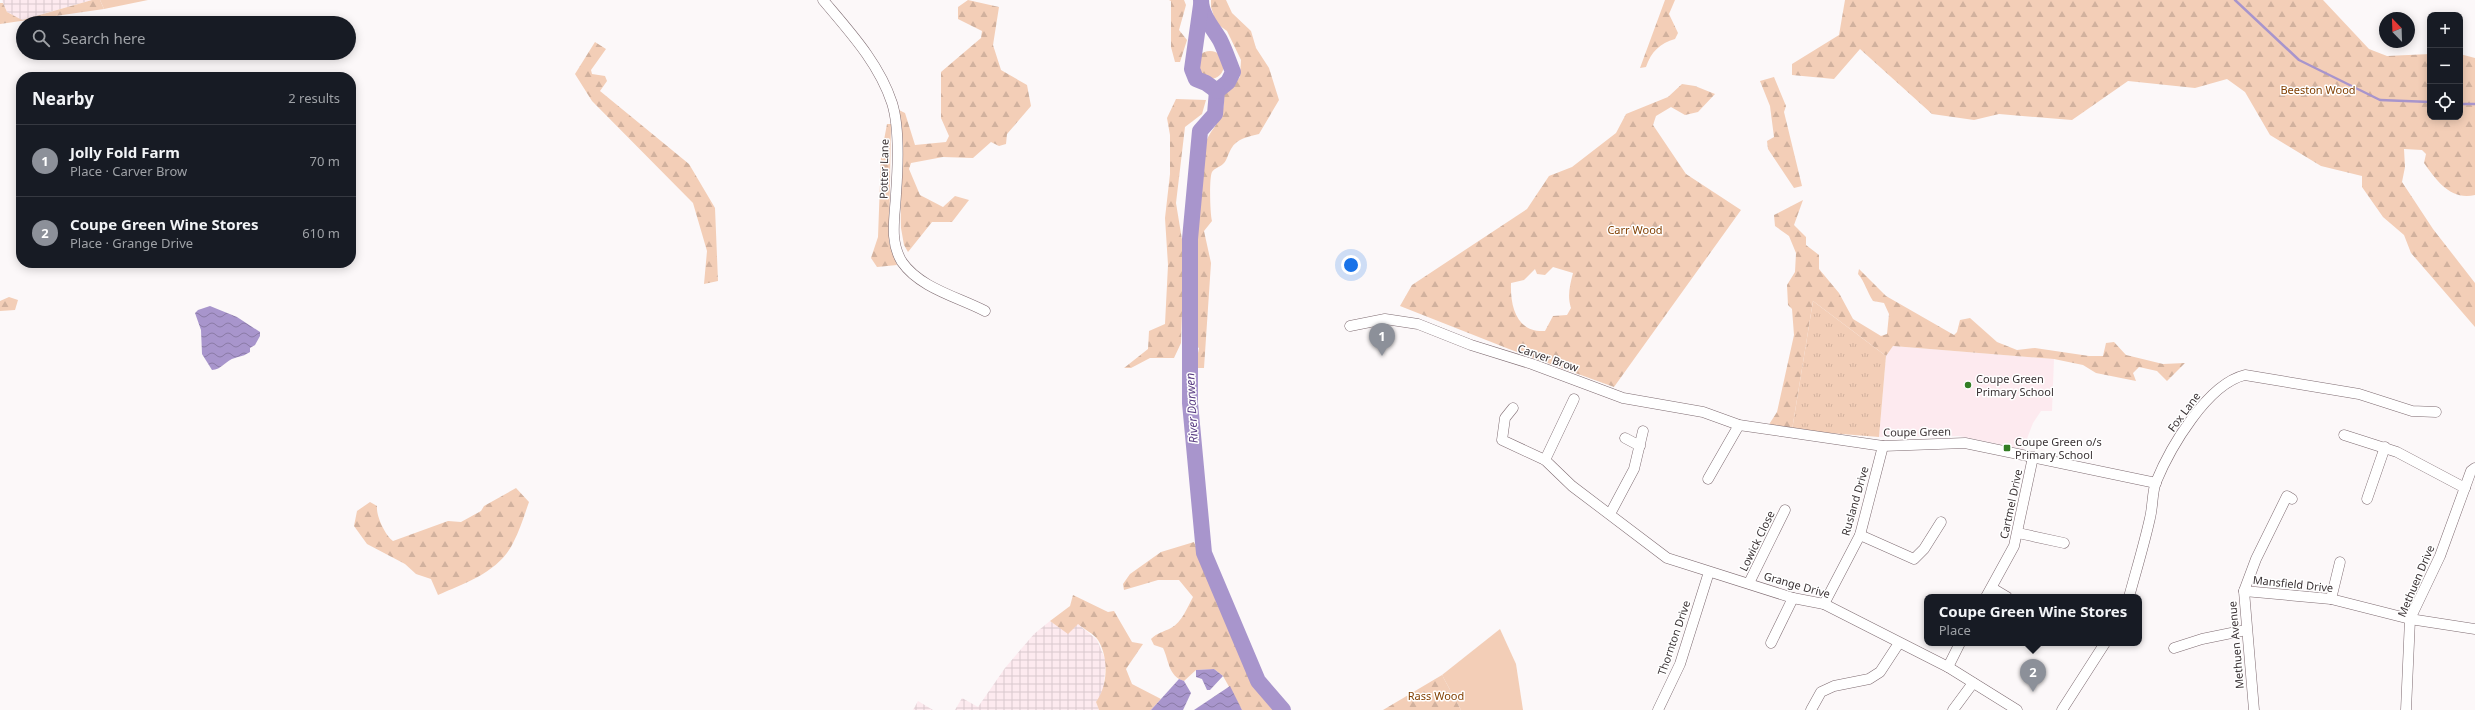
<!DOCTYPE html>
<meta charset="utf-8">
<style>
body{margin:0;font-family:"Noto Sans",sans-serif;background:#20242c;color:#f1f3f6}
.controls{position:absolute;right:12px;top:12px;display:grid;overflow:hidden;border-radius:8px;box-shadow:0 2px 10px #0003}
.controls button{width:36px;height:36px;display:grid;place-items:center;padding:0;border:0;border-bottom:1px solid #363941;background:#171b24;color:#f1f3f6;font:20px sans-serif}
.compass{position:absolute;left:2379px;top:12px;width:36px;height:36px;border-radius:50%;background:#171b24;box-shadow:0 2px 10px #0003;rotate:337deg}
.you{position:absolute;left:1351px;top:265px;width:14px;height:14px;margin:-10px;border:3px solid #fff;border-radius:50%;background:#1a73e8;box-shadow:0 0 0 6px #1a73e833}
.badge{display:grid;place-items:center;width:26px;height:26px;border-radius:50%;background:#8c9099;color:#fff;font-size:13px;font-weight:700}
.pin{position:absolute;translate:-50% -33px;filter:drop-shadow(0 1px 2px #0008)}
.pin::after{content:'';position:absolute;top:21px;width:14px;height:12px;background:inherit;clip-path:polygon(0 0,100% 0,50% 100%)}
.popup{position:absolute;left:1924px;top:594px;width:218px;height:52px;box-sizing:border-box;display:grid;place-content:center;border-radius:8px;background:#171b24;filter:drop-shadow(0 1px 3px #0005);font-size:13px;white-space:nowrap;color:#9ea1a6}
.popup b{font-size:15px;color:#f1f3f6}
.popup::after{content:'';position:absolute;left:50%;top:100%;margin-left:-8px;border:8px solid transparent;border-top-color:#171b24}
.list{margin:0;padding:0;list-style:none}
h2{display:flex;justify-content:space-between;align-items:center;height:52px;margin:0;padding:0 16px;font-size:17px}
h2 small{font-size:13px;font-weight:400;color:#9ea1a6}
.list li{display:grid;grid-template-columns:26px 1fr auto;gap:12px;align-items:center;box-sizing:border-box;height:72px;padding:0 16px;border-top:1px solid #363941}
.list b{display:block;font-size:15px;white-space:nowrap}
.list p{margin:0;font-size:13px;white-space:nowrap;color:#9ea1a6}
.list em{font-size:13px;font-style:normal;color:#9ea1a6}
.icon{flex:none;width:22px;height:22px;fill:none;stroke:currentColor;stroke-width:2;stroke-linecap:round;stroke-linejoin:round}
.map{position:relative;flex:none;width:2475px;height:710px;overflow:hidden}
.search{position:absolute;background:#171b24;box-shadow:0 2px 10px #0003;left:16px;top:16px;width:340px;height:44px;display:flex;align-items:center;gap:10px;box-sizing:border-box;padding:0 14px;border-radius:22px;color:#9ea1a6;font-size:15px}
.panel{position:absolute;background:#171b24;box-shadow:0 2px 10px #0003;left:16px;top:72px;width:340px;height:196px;border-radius:16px}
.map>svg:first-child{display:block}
.built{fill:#fdeaef}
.industrial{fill:url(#industrial-grid)}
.green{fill:#f3ceb7}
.forest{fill:url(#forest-firs);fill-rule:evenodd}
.park{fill:url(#park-tufts)}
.water{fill:url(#water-waves)}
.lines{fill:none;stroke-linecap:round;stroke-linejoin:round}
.stream{stroke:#a895cc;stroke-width:2.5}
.river{stroke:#a895cc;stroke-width:16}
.street-casing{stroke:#7e6b71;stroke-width:11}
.street{stroke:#fff;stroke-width:10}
.poi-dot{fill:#337d24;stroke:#fff;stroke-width:1.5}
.labels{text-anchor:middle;stroke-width:3;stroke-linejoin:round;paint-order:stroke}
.park-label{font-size:11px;fill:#813f00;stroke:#fff}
.street-label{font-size:11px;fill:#3a3234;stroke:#fff}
.poi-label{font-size:11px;fill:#3a3234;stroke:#fff;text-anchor:start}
.water-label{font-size:12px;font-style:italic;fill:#5c4085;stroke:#fff}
</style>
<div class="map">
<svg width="2475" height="710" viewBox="0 0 2475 710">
<defs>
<pattern id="industrial-grid" width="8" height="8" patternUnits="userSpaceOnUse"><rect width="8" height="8" fill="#fdeaef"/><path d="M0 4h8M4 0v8" fill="none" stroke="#dac9ce"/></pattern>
<pattern id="forest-firs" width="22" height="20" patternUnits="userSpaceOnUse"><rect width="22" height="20" fill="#f3ceb7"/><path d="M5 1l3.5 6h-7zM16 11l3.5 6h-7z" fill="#d1b19e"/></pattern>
<pattern id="park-tufts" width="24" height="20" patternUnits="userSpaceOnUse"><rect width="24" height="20" fill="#f3ceb7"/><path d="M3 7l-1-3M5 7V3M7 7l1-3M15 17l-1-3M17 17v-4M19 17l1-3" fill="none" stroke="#d1b19e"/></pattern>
<pattern id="water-waves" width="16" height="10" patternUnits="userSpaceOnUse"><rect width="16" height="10" fill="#a895cc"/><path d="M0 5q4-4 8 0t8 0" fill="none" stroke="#8a7aa6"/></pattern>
</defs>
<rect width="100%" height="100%" fill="#fcf8f9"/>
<polygon class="built" points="1893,346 2054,359 2052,411 2041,411 2033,423 2023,449 1959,436 1879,437 1886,356"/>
<g class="industrial">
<polygon points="2,0 92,0 21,20 7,12"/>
<polygon points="1050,621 1057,626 1078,624 1097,640 1106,661 1103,693 1096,702 1099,710 955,710 962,698 978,707 1005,668 1034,634"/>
<polygon points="918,701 933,710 913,710"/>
</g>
<g class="green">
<polygon points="100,0 148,0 104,9"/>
<polygon points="1500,629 1516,664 1523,710 1461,710 1442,675"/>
</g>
<g class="forest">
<polygon points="92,0 100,0 104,9 0,24 0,3 3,3 7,12 22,20"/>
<polygon points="968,0 999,7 993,45 1001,70 1027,85 1031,106 1007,134 1006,144 999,146 991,142 973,158 943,157 911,163 909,169 920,195 943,207 955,196 969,200 952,222 932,222 908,252 904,245 901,228 899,110 905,113 915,145 946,142 949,136 941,118 941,72 981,38 982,31 958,19 958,7"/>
<polygon points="1169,0 1184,0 1186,5 1179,30 1187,40 1180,62 1175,62 1171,47 1171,1"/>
<path d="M1211,0H1226L1232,13L1251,31L1256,48L1269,68L1279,100L1259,134C1248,137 1237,138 1231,149C1228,154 1227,160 1224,163C1221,167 1214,168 1212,172C1209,178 1210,213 1212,221L1204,231L1211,263L1204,368H1195L1199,348L1194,345C1195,280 1195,214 1204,150C1207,128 1226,124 1224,94L1240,77L1241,60L1227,31L1216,23L1211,7Z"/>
<path d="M1665,0H1675L1669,14L1678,33L1675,39C1660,43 1651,52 1646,67L1640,68Z"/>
<path d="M1845,0H2323L2369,49L2387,56L2430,54V117H2460V54L2475,58V195C2451,201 2436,180 2424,163L2426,154L2422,150L2404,149L2405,167L2402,182L2433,229L2475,283V327L2411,253L2404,235L2383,217L2362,187V176L2321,166L2270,135L2245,92L2227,79L2195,88L2128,81L2072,120L1999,114L1974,120L1932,114L1860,49L1834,79L1792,75V64L1839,35Z"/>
<polygon points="595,42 606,49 591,70 592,74 605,76 607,81 600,91 689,164 715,208 718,281 704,284 707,251 693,203 592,101 575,74"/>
<circle cx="1210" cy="65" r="14"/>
<polygon points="1774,77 1786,106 1784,112 1802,186 1794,188 1768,149 1767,141 1774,137 1770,106 1760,81"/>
<path d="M1682,84L1695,86L1715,94L1698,112L1685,115L1671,107L1656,116L1653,125L1686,174L1741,210L1614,387L1509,349L1400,306L1412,285L1527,209L1549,176L1572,167L1616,133L1626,114L1668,97ZM1553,267L1573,273C1570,285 1567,296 1571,308L1567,315L1553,316L1545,331C1517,333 1510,307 1511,283L1524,280L1535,269L1537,274L1545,275Z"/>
<polygon points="1176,99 1206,100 1202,114 1185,127 1176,203 1184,252 1181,343 1174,358 1150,358 1131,368 1124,368 1148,349 1149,331 1165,324 1168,265 1165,218 1170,174 1170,135 1167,118"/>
<polygon points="887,124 891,124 889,242 897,265 877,267 871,258 878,237 881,156"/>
<path d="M1803,200L1794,225L1806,237V245L1819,255V269L1839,293L1853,319L1881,336L1887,334L1889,314L1884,303L1873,301C1867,292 1865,282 1858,274L1859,269L1886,296L1954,335L1957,332L1960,320L1970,318L1997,342L2017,350L2035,348L2089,356H2103L2106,343L2114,342L2126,355L2163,364L2185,363L2167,381L2157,371L2139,367L2133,373L2136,381L2096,373L2083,365L2054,359L1893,346L1886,356L1813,301L1792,430L1768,426L1777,412L1794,335L1792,309L1788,305L1787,285L1795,272L1796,253L1789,236L1775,226L1774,215Z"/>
<polygon points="9,297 18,300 15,310 0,311 0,301"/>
<path d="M516,488L529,502C524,516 520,530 513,543C499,572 465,583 438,595L431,579L416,574L405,564L367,544L354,526L357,511L370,502L377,506C376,516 385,535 393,541L448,521L461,522L481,511L484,506Z"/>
<path d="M1194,542L1256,687L1276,710H1242L1223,676L1214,669L1196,670L1184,681C1168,676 1169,660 1163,648L1154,645L1151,639C1157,633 1163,632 1171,628C1182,622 1187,608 1193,597L1179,580H1158L1124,590L1123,584L1130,574L1161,552Z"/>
<path d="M1073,595L1108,612L1114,611L1132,642L1143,644L1126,669L1132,684L1161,699L1151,710H1099L1096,702C1108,686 1109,658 1098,640C1094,634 1084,629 1078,624L1068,634L1050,621L1070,606Z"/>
<polygon points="1442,675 1461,710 1383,710"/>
</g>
<polygon class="park" points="1813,301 1886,356 1879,437 1792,430"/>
<g class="water">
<path d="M210,306L237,317L260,332V336L255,345L250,348V352C244,356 241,356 235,358C226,360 221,370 212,370L202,354L201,330L195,313L198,310Z"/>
<polygon points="1214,669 1223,676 1210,690 1207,690 1202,679 1196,677 1196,670"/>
<polygon points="1179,679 1184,681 1191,693 1183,710 1151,710"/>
<polygon points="1230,686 1242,710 1194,710"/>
</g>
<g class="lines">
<g class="stream">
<polyline points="2235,0 2299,60 2380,100 2430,102"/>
<polyline points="2460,104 2475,104"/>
</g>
<g class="river">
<path d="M1201,0C1201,15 1213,28 1220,40C1225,50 1229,62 1233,72L1228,82L1217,91L1215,114L1200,131L1190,239V403L1204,553L1258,681L1283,710"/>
<polyline points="1201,5 1192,69 1196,79 1206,83 1217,91"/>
</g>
<g class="street-casing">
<g id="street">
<path d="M823,0C849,31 879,63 892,103C900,128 898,167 896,194C895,217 889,241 902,262C920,288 958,297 985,311"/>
<polyline points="1350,326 1385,319 1418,324 1471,345 1532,364 1623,398 1703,412 1739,425 1883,446 1965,443 2156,483"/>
<polyline points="1513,408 1505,418 1502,440 1545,460 1572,486 1667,558 1793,598 1824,604 1948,667 2017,710"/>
<polyline points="2344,435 2397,452 2465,488"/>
<polyline points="1625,438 1640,446"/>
<polyline points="1545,460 1574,399"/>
<polyline points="1708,479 1739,425"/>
<polyline points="2367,499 2385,447"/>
<polyline points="1610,514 1634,469 1643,431"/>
<polyline points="2018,533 2064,543"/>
<polyline points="1860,535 1914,559 1924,549 1941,522"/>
<polyline points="1749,583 1785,510"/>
<polyline points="1992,588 2007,597"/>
<polyline points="2244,591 2331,599 2410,619 2475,629"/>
<polyline points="1986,597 2014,546 2033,457"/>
<path d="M2129,597C2136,571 2144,545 2150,518C2153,506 2152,492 2156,482C2170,448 2207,384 2245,375L2359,394L2412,411L2436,412"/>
<polyline points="2331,599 2340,562"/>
<polyline points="1824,604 1860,535 1883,446"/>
<polyline points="1771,643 1793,598"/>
<polyline points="2174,648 2202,639 2246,630"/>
<polyline points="1948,667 1960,643"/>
<polyline points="1658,710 1680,664 1709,572"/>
<polyline points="1811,710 1821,692 1834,686 1869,679 1880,672 1899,643"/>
<polyline points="1953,710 1973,683"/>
<polyline points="2062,710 2105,643"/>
<polyline points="2254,710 2244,591 2256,559 2287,496 2292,499"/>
<polyline points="2406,710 2410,619 2440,556 2471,471 2475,468"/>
</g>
</g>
<use href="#street" class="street"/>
</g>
<g class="poi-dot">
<circle cx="1968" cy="385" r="4"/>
<rect x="2003" y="444" width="8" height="8" rx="2"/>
</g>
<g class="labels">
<g class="park-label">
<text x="2318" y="94">Beeston Wood</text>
<text x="1635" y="234">Carr Wood</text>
<text x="1436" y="700">Rass Wood</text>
</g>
<g class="street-label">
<text transform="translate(884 169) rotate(-89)" y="4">Potter Lane</text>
<text transform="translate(1548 358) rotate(19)" y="4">Carver Brow</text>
<text transform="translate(2184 412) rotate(-53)" y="4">Fox Lane</text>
<text transform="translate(1917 432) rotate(-1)" y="4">Coupe Green</text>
<text transform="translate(1855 501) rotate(-74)" y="4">Rusland Drive</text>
<text transform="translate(2011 504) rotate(-78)" y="4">Cartmel Drive</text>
<text transform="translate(1757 541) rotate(-64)" y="4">Lowick Close</text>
<text transform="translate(2416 581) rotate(-67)" y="4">Methuen Drive</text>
<text transform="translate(2293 584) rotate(6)" y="4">Mansfield Drive</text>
<text transform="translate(1797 585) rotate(16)" y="4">Grange Drive</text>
<text transform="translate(1674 638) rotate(-71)" y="4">Thornton Drive</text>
<text transform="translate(2236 645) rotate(-95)" y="4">Methuen Avenue</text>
</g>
<g class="poi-label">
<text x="1976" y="383">Coupe Green<tspan x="1976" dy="13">Primary School</tspan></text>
<text x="2015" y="446">Coupe Green o/s<tspan x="2015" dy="13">Primary School</tspan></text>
</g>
<g class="water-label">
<text transform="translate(1192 408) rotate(-93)" y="4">River Darwen</text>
</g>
</g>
</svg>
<div class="controls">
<button>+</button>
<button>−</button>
<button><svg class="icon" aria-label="locate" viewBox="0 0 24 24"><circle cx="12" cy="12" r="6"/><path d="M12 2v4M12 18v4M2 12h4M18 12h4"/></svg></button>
</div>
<svg class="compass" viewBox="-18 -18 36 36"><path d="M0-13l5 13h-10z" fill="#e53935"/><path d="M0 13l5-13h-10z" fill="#9ea1a6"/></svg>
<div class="you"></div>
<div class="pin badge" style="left:1382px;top:356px">1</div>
<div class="pin badge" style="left:2033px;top:692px">2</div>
<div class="popup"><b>Coupe Green Wine Stores</b>Place</div>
<div class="search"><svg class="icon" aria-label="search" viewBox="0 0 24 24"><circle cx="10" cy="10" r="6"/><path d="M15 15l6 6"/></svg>Search here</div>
<section class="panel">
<h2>Nearby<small>2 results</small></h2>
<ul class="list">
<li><span class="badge">1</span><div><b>Jolly Fold Farm</b><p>Place · Carver Brow</p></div><em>70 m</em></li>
<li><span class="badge">2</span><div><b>Coupe Green Wine Stores</b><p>Place · Grange Drive</p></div><em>610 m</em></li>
</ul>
</section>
</div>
